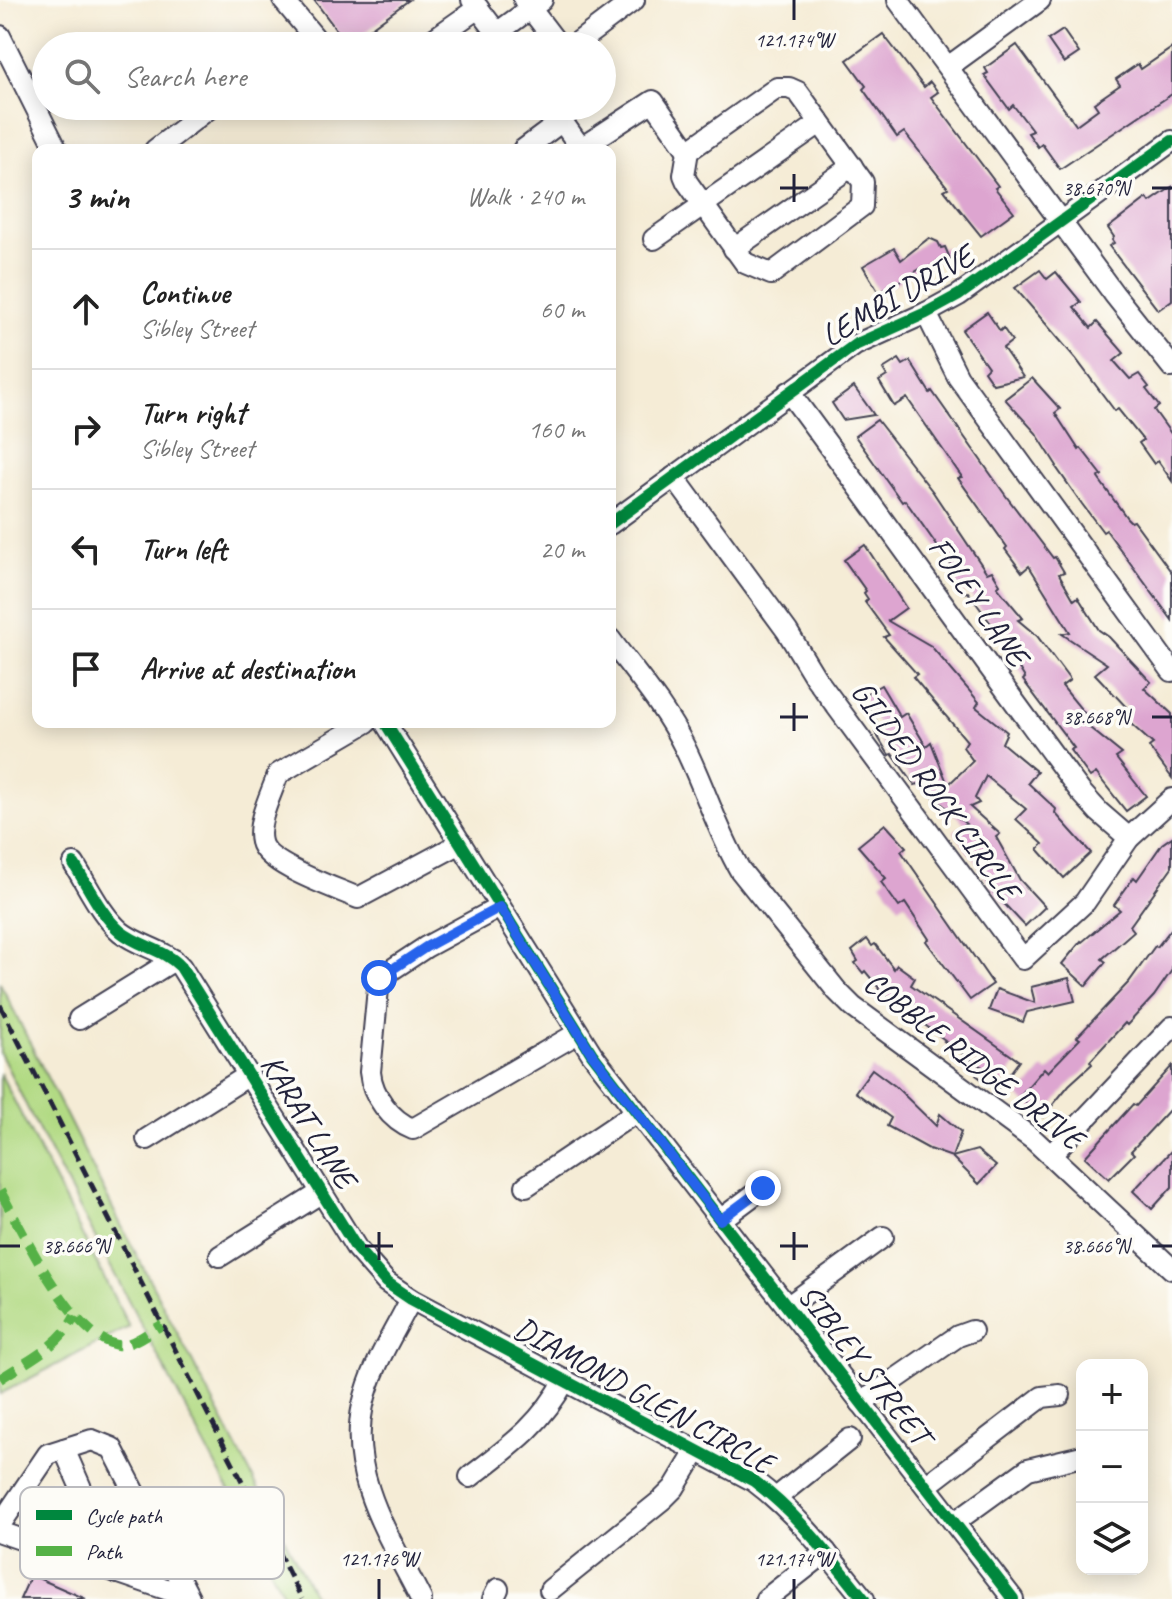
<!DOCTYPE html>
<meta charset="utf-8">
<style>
body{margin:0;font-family:Caveat,sans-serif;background:#f2f2f2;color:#222}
.controls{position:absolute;right:24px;bottom:24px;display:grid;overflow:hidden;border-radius:16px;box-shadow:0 4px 20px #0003}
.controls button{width:72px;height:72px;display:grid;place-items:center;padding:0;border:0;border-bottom:2px solid #e0e0e0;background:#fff;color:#222;font:40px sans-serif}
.stop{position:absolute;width:24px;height:24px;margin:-18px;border:6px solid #2563eb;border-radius:50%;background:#fff}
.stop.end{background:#2563eb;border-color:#fff;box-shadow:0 2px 8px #0008}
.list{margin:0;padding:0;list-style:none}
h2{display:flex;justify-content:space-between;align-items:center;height:104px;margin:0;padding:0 32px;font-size:34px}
h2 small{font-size:26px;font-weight:400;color:#767676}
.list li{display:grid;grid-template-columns:52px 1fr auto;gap:24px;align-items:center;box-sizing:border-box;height:120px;padding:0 32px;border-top:2px solid #e0e0e0}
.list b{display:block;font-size:30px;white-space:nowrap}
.list p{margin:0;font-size:26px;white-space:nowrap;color:#767676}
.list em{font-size:26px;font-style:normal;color:#767676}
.icon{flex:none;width:44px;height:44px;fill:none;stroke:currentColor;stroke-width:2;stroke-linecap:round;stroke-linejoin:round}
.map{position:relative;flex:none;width:1172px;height:1599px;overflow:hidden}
.search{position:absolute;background:#fff;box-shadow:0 4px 20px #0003;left:32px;top:32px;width:584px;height:88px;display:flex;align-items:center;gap:20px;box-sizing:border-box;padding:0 28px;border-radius:44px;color:#767676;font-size:30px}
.panel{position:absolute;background:#fff;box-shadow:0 4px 20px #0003;left:32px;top:144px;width:584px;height:584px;border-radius:16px}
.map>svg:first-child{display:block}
.green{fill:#b2da84;stroke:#6a7e60;stroke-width:2}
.building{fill:#dda5d0}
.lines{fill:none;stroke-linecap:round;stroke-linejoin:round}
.minor-casing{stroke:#424052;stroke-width:24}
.minor{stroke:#fff;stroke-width:20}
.rail{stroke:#22223b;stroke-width:5;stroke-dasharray:12 6;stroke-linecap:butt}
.quiet{stroke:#55b146;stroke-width:10;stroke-dasharray:20 10;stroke-linecap:butt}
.cycleway-casing{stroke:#fdfcf7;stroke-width:17}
.cycleway{stroke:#00873e;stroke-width:12}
.route{stroke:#2563eb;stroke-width:10}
.ticks{fill:none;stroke:#22223b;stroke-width:3}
.labels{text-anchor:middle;stroke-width:7;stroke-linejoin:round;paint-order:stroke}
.street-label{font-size:32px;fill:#22223b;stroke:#fdfcf7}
.key{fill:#fdfcf7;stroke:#bbbbbf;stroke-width:2}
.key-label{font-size:22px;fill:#22223b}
.ticks-label{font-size:20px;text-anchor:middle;fill:#22223b;stroke:#fdfcf7;stroke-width:7;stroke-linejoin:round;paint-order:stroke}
</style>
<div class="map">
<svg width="1172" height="1599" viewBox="0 0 1172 1599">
<rect width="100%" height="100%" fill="#fdfcf7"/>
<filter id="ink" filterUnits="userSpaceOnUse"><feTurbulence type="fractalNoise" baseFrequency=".0125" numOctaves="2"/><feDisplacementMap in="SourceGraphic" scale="16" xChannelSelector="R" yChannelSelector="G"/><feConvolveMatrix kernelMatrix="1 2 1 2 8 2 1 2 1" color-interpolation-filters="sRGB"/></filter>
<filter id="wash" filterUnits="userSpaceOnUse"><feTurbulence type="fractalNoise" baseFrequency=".006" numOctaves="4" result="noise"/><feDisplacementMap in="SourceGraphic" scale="32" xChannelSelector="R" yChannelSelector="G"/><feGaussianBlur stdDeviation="1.8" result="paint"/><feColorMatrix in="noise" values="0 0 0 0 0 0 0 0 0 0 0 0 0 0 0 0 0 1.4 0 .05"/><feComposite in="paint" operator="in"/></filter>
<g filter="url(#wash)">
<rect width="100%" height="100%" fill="#f5ecd6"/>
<g class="green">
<polygon points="0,983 121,1225 316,1599 286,1599 37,1127 0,1053"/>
<polygon points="0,1073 129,1327 0,1394"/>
</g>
<g id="blocks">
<g class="building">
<polygon points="314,0 409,0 348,45"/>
<polygon points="1063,30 1079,53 1064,63 1048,40"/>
<polygon points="883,34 924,87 930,82 938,92 931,97 998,186 995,188 1014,212 981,236 944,190 948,188 904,132 897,137 863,89 866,86 847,60"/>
<polygon points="1017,45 1076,125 1098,109 1094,103 1120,85 1116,79 1138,64 1141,69 1172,48 1172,94 1060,169 1042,144 1038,147 1028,133 1033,131 1013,105 1009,109 984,75 988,73 985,68"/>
<polygon points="1172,187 1172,300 1158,310 1109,246 1114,243 1112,240 1114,237 1108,228 1147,198 1150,202"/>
<polygon points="929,238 938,242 941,248 945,247 955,270 939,260 923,273 920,269 879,293 863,266 894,248 901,260"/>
<polygon points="1040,270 1047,279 1056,272 1081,302 1074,307 1091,328 1097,322 1124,353 1114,361 1130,379 1139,374 1149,387 1146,389 1159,406 1154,410 1172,435 1172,481 1158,461 1154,464 1139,443 1143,440 1118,409 1115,411 1076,359 1015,288"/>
<polygon points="987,312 1000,331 1003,328 1012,341 1003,348 1023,377 993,384 984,371 988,367 962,330"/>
<polygon points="899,359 903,365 910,361 930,393 932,391 1006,496 1053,558 1055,557 1064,572 1059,574 1074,600 1078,597 1099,630 1109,637 1151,682 1144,688 1172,714 1172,778 1149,747 1153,744 1122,716 1130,711 1095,674 1107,664 1062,634 1070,632 1029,566 1022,572 1005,549 1007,547 958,478 962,477 957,470 907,398 894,406 879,381 887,376 883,369"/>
<polygon points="1032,378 1060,409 1055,413 1079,450 1081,448 1102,475 1098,478 1127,518 1131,522 1134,521 1172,573 1172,620 1106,530 1103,532 1082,504 1056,467 1057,466 1036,433 1005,399"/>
<polygon points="854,387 874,415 843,420 832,403"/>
<polygon points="877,420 933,492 987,573 992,571 1000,584 997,587 1023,618 1018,620 1037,636 1070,680 1062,686 1090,720 1085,724 1122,754 1116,758 1146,796 1126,811 1096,773 1090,777 1070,750 1074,748 1023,680 1025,678 992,625 968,592 963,593 950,573 954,570 905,500 902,502 855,436"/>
<polygon points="865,545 906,608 888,621 931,646 979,702 976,707 1007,732 1002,743 1037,772 1028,783 1056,809 1055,813 1091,853 1064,878 1038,849 1043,844 1016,819 1026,809 986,776 975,798 979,803 970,807 1000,834 996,837 1020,880 1045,907 1025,926 995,894 971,853 969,854 954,831 966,824 918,784 915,785 892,754 889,755 875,732 881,729 862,696 881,685 900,717 906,713 926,746 931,742 948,785 973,761 963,747 967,741 913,677 917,674 884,637 889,635 865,602 868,599 864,593 866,591 844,560"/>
<polygon points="885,824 906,847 901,851 993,984 970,1000 926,941 929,939 905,903 899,907 881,882 886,878 858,846"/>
<polygon points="1172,837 1172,867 1130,926 1134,931 1102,959 1106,962 1086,986 1062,964 1081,941 1082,942 1120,910 1114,905 1134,877 1137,880 1162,844"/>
<polygon points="1172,928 1172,970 1154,996 1127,1025 1125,1023 1090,1061 1092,1064 1069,1085 1043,1117 1019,1097 1044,1068 1048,1072 1080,1039 1077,1037 1129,982 1155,946 1157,947"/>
<polygon points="867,939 872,946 875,944 894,969 897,965 915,978 911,985 1019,1061 999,1088 994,1088 976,1075 982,1067 944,1041 945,1040 878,990 879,988 865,971 863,973 855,963 858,961 852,951"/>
<polygon points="1069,978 1075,1001 1027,1012 1023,1022 989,1010 997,989 1035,1003 1031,987"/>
<polygon points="1172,1066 1172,1107 1131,1151 1134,1154 1109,1179 1085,1157 1133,1104 1136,1106"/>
<polygon points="872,1069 895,1086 936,1126 940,1114 961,1132 952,1157 929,1149 887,1126 891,1118 855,1092"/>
<polygon points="977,1150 996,1166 979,1184 952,1157"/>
<polygon points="1172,1150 1172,1187 1152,1209 1133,1191"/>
<polygon points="31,1575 86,1599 20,1599"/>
</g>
</g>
</g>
<g filter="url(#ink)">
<use href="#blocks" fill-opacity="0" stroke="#424052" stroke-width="2"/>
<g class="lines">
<g class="minor-casing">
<g id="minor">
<polyline points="283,0 314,37 299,46"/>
<polyline points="472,0 507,46"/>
<polyline points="524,0 559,46"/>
<polyline points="898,0 1114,294 1172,367"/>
<polyline points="497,33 542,0"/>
<polyline points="0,36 57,150"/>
<polyline points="424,46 478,8"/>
<polyline points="573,46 634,0"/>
<polyline points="948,67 1040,0"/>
<polygon points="777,88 789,88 798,92 863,182 862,206 771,274 745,263 687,182 684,175 688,151"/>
<polyline points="551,106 581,148 653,101 688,151"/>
<polyline points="155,150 212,106"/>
<polyline points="523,150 562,121"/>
<polyline points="654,239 820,123"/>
<polyline points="734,249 852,166"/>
<polyline points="926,313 958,377 1172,671"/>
<path d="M789,392C887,524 982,659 1080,791L1099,812L1129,838"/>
<polyline points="674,477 787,631 815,677 1023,959 1085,902 1129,838 1172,799"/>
<polyline points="610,524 855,345 926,313 959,295 1172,141"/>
<path d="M610,639C635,673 665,707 684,746C704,786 717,830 740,870L837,991L853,1007L1034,1140L1172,1269"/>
<path d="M367,722L278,774C272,793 256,822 261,842C266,865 336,888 358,898L461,843"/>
<polyline points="385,722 592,1054 1013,1599"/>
<path d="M74,864C88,886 101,915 121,932C140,947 164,949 181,967L357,1249L386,1282L411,1299L754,1481C798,1514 829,1556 864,1599"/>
<path d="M500,907L426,947L379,978L370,1072C372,1095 391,1121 413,1129L578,1033"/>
<polyline points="79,1019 174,960"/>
<polyline points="147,1139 249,1075"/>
<polyline points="1051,1155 1172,1027"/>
<polyline points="526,1186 636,1112"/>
<polyline points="720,1220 763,1188"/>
<polyline points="220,1256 322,1192"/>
<path d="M411,1299C394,1333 371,1367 363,1405C347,1476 391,1539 421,1599"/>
<polyline points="787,1307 883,1237"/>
<polyline points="861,1403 958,1336 972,1331"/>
<polyline points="64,1449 118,1573"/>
<path d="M470,1477C509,1447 541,1425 565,1380"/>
<polyline points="927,1485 1042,1397 1060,1395"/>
<polyline points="776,1498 850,1439"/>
<polyline points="955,1522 1028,1469 1082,1456"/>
<polyline points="0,1525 48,1454 92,1440 112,1448 189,1597 0,1532"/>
<polyline points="550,1590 663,1499 674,1488 697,1450"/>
<polyline points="493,1599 498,1589"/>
<polyline points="766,1599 826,1552"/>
</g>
</g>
<use href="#minor" class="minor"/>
<polyline class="rail" points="0,1005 302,1599"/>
<g class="quiet">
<path d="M0,1191C23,1231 70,1336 117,1345C131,1347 150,1331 162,1325"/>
<path d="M0,1379C27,1361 60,1346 75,1316"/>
</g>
<g class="cycleway-casing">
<g id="cycleway">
<polyline points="610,524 855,345 926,313 959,295 1172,141"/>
<polyline points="385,722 592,1054 1013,1599"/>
<path d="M74,864C88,886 101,915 121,932C140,947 164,949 181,967L357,1249L386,1282L411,1299L754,1481C798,1514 829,1556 864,1599"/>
</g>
</g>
<use href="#cycleway" class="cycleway"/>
</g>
</g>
<g class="lines" filter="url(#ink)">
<polyline class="route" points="379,978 426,947 500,907 592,1054 720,1220 763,1188"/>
</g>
<path class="ticks" d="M794,0V20M794,174V202M780,188H808M1152,188H1172M794,703V731M780,717H808M1152,717H1172M379,1232V1260M794,1232V1260M0,1246H20M365,1246H393M780,1246H808M1152,1246H1172M379,1579V1599M794,1579V1599"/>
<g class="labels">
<g class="street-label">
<text transform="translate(897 295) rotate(-30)" y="11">LEMBI DRIVE</text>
<text transform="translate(979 601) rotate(55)" y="11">FOLEY LANE</text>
<text transform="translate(936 790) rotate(54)" y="11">GILDED ROCK CIRCLE</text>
<text transform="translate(974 1060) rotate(38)" y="11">COBBLE RIDGE DRIVE</text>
<text transform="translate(309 1121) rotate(58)" y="11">KARAT LANE</text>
<text transform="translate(865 1364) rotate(52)" y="11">SIBLEY STREET</text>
<text transform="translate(644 1395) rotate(29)" y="11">DIAMOND GLEN CIRCLE</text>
</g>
</g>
<rect x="20" y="1487" width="264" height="92" rx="12" class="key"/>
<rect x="36" y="1510" width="36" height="10" fill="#00873e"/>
<rect x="36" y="1546" width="36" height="10" fill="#55b146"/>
<g class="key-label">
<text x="86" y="1523">Cycle path</text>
<text x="86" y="1559">Path</text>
</g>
<g class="ticks-label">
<text x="794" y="47">121.174°W</text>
<text x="1096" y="195">38.670°N</text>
<text x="1096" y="724">38.668°N</text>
<text x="76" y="1253">38.666°N</text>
<text x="1096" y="1253">38.666°N</text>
<text x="379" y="1566">121.176°W</text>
<text x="794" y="1566">121.174°W</text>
</g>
</svg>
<div class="controls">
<button>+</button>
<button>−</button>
<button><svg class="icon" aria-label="layers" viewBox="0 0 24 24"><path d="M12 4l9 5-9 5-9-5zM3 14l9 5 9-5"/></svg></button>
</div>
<div class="stop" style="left:379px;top:978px"></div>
<div class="stop end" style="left:763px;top:1188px"></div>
<div class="search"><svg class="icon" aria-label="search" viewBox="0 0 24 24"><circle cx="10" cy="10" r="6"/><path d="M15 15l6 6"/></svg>Search here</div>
<section class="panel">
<h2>3 min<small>Walk · 240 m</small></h2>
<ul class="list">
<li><svg class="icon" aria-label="ahead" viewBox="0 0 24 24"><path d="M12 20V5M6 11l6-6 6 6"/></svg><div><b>Continue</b><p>Sibley Street</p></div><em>60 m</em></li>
<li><svg class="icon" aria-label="right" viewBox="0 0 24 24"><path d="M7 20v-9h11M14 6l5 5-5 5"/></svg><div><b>Turn right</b><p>Sibley Street</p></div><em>160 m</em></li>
<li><svg class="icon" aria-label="left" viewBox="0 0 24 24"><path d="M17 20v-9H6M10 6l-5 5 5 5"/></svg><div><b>Turn left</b></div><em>20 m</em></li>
<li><svg class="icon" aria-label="arrive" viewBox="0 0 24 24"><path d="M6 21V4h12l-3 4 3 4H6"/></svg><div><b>Arrive at destination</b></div></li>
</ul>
</section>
</div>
